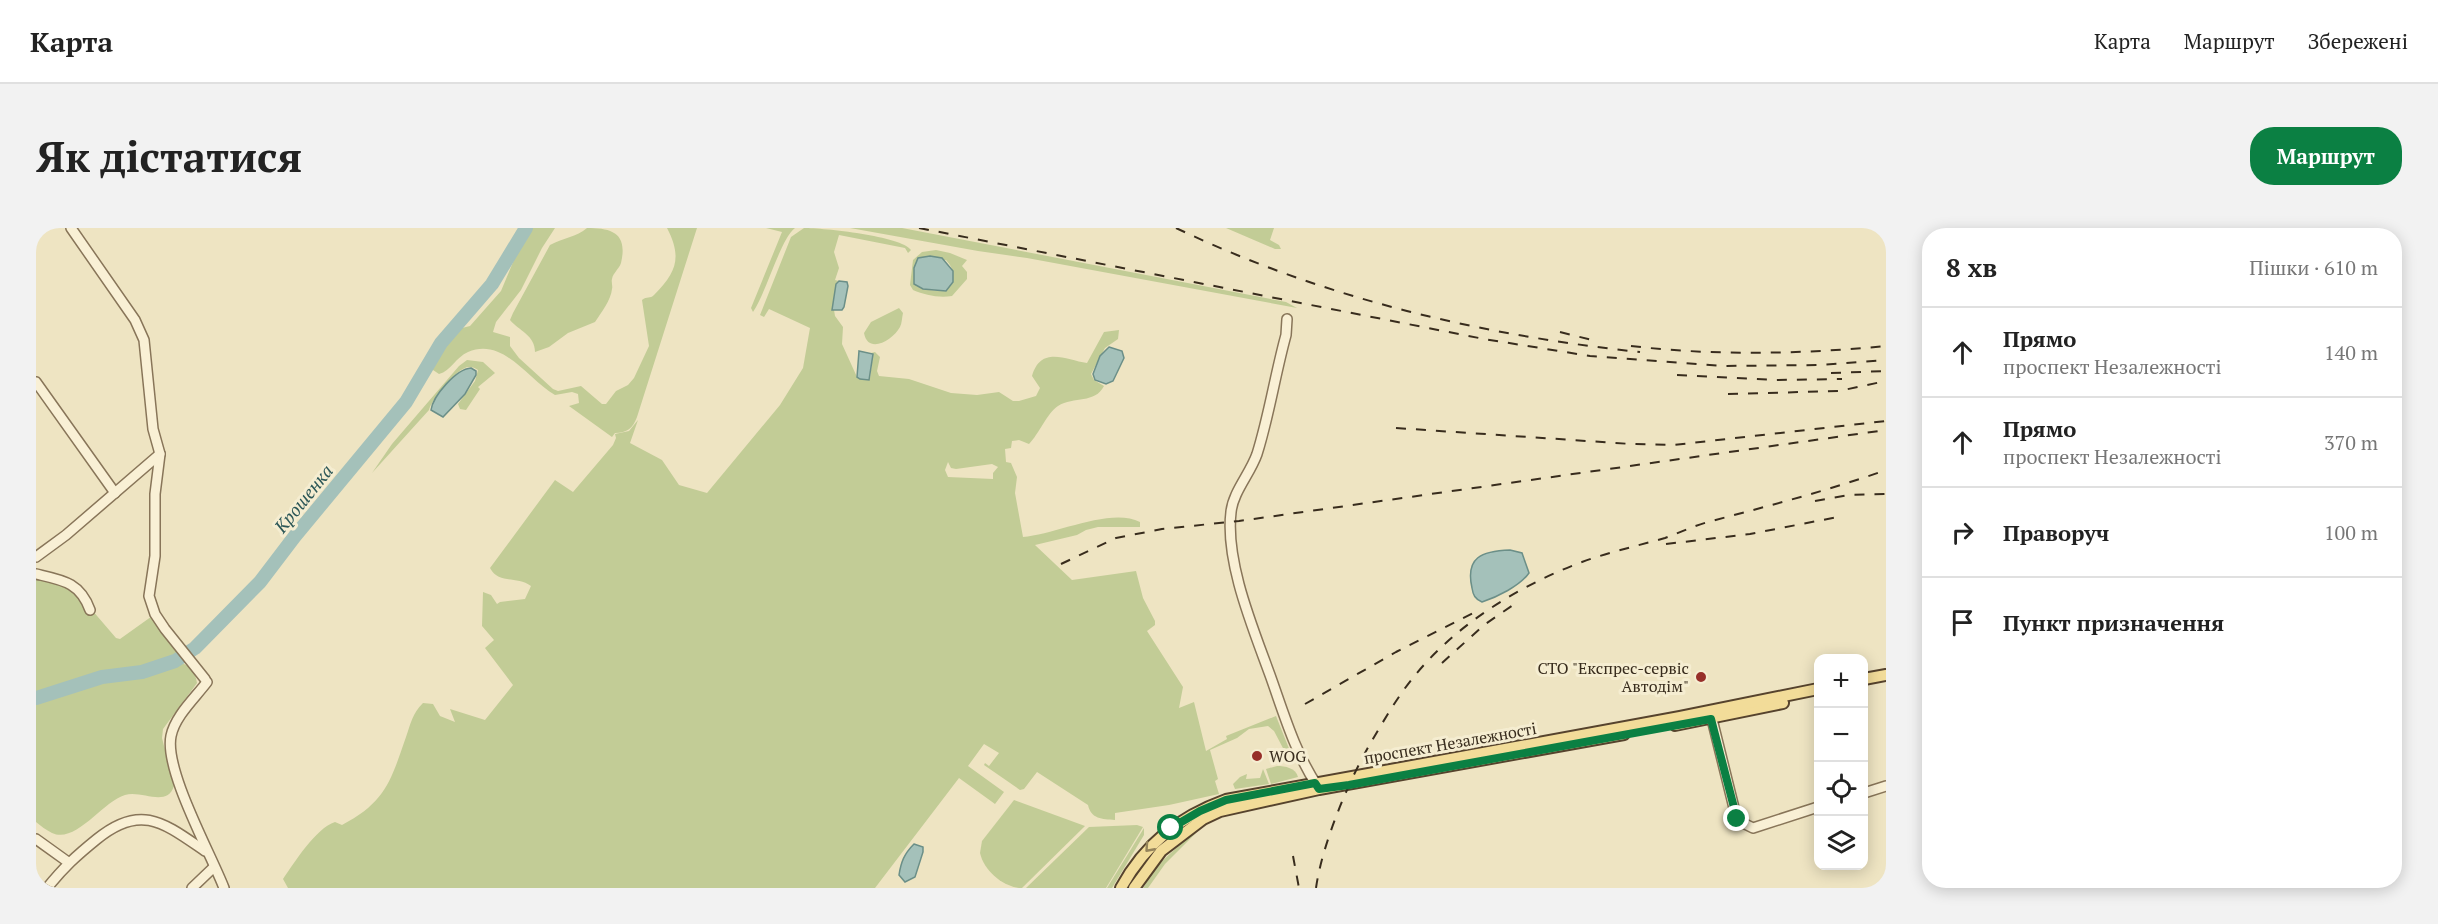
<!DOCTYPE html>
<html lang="uk">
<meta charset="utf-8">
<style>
body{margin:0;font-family:"PT Serif",serif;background:#f2f2f2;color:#222}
.controls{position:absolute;right:18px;bottom:18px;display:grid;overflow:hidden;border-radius:12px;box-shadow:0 3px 15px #0003}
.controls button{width:54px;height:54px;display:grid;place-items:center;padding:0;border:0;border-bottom:2px solid #e0e0e0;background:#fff;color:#222;font:30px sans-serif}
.stop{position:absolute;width:18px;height:18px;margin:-14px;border:4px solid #0b8043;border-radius:50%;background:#fff}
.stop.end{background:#0b8043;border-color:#fff;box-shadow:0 2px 6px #0008}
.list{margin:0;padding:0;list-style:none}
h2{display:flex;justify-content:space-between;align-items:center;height:78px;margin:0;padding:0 24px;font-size:26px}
h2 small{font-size:20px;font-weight:400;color:#767676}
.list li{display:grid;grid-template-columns:39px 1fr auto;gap:18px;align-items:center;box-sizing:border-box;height:90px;padding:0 24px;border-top:2px solid #e0e0e0}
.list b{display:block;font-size:22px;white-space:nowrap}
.list p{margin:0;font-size:20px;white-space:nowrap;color:#767676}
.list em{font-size:20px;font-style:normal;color:#767676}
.icon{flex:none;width:33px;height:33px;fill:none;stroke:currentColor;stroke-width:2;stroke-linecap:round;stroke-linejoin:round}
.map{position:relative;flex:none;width:1850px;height:660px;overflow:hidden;border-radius:24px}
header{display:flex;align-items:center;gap:36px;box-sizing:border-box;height:84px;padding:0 30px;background:#fff;border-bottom:2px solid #e0e0e0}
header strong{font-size:28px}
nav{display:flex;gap:33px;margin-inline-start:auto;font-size:21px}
.intro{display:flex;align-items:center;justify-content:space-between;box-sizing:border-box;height:144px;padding:0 36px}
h1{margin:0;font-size:42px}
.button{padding:15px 27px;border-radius:24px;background:#0b8043;color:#fff;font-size:21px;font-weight:700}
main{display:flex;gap:36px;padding:0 36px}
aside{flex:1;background:#fff;border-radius:24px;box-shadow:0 3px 15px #0003}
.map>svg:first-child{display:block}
.green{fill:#c2cc96;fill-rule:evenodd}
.water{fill:#a4c1ba;stroke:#6b8f88;stroke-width:1.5}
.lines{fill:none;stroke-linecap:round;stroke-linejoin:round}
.river{stroke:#a4c1ba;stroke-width:14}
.minor-casing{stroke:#887559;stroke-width:12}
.major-casing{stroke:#56432d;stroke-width:14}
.minor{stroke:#f9f0d5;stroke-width:9}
.major{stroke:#f2dc99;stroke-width:10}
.rail{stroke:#382c1d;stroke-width:2;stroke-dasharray:10 10;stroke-linecap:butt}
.oneway{stroke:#95845b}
.route{stroke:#0b8043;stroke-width:8}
.poi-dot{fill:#972f29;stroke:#f5edd1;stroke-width:2}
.labels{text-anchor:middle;stroke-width:6;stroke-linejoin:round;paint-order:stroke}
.poi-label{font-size:16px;fill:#382c1d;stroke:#f5edd1;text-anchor:end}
.street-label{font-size:16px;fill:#382c1d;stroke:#f5edd1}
.water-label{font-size:18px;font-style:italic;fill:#2c5757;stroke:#f5edd1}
</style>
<header>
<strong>Карта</strong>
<nav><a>Карта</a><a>Маршрут</a><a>Збережені</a></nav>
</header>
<div class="intro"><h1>Як дістатися</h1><a class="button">Маршрут</a></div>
<main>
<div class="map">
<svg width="1850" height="660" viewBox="0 0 1850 660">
<rect width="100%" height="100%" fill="#eee4c2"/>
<g class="green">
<path d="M489,0H519L506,20L485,62L460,94L457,104L474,109V118L483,130L517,161L522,163L545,158L566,176H570L580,163L592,157L598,150L613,118L606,72C611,68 614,71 618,67C641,44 646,29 631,0H661L601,189C597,200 591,205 579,205L576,209L533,178L543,175L542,166L536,164L519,167C492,152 468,109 432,124C420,129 415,143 403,146L397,142V137L412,110L422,101L434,98L465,63L485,15Z"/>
<path d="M551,0C576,0 592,5 585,35C583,41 577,45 576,51C575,54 577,58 576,61C575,72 565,85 559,94L532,105L513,119L499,124C499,107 483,103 474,92L477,85L514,17C526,10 541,9 551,0Z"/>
<path d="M730,0H759C744,12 731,63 717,84L715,80L746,4Z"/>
<path d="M768,0C787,0 866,8 875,22L872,25L869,20L803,7L798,24L803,40L799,52L803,53L801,54L796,82H798L799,88L807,99L806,116L821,149L834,150L837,127L835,125L839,124L844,129L841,143L843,148L873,151L915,165L941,167L963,164L977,173H983L1000,168L1004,160L996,148C1005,117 1030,132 1051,135L1068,104L1083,102L1082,111L1069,120L1055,146L1058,152L1068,158C1059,176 1038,168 1022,178C1011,185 1003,206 993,216L983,212L976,213L975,220L969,221L970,234L975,235L981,249L979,265L987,309C1019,307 1074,279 1104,294V299H1062L1050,302L1041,307L999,317L1036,352L1100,343L1107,370L1119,393V397L1111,403L1147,459L1143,480L1158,474L1170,523L1191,511L1190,508L1240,488L1254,523L1248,522L1238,503L1232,498L1213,501L1201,510L1174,522L1182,551L1179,553L1183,566L1133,577L1079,585V592C1066,591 1055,591 1052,577L1001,544L988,561L984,562L948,537L949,535L953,538L963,525L948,516L932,538L968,564L959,576L923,550L839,660H252L247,651C258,635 280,600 299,594L306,597C350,574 355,552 370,509C375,495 376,486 387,475L397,476L404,488L419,494L414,481L449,492L477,457L449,420L458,412L446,398L447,364L455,367L461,376L464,374L489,371L495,358C481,347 463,357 454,340L519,252L537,264L577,217L580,210L579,206L593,203L602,192L594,215L626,232L643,257L671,265L744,177L767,140L774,100L733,81L728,89L724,87L755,9ZM912,234L915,240L920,241L956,236L962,239L957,245V251L912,249L909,242Z"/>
<polygon points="814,0 866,0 1250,74 1261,80 991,30 942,23"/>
<polygon points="1190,0 1238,0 1234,12 1243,17 1245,21 1239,21"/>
<path d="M900,22L914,25L931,32L926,38L931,44V51L916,68C902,70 889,67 877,62L874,57L877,32L886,24ZM910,32C921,44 917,51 909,63L892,62L878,56L880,35Z"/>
<path d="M863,80L867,85C866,89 866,95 864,99C857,112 832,127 828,105L835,94Z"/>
<path d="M431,132L447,134L459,145L442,159L444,161L430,182L424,181L422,176L439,153L442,142C439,140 437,139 433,139C421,139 396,171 393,182L336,245L356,216L423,138Z"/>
<path d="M0,346L31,353L80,410L84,411L119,386L150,426L140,433C152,436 159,442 161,455L127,501L126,510L138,558C131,580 106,562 89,567C66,574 40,616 16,605C10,602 5,598 0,594Z"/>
<path d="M1241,538C1249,538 1260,540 1262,549L1235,556L1230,541Z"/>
<polygon points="1227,541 1233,556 1199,561 1197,556 1204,549 1211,546 1210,551 1224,550"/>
<path d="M978,572L1049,598L986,660C968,660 948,643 944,625L946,613Z"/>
<polygon points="1101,597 1107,599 1070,660 990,660 1053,599"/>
<polygon points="1108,600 1108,607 1076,660 1071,660"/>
<polygon points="1160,605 1129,636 1112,660 1107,660 1121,638 1154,607"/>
</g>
<g class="water">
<polygon points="894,28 906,30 917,43 917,54 910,63 887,61 878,56 878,40 882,30"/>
<polygon points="803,53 811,54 812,58 808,79 806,82 796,82 800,56"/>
<polygon points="1073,119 1086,123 1088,130 1077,153 1070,156 1059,152 1057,146 1064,128"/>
<polygon points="823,123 837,126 833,152 824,151 821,149"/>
<path d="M435,140L440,143V147L429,166L407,189L395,182C397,168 420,141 435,140Z"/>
<path d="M1474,322L1486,325L1493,345C1484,358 1461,369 1446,374C1439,371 1437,367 1436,360C1429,329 1446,323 1474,322Z"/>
<path d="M878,616L887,619V624L879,649L869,654L863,647C865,634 868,626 878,616Z"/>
</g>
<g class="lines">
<polyline class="river" points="0,470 66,449 106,444 139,433 159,420 224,354 259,308 370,174 405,115 456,56 490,0"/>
<g class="minor-casing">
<g id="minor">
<polyline points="35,0 99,92 108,112 117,201 124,226 119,266 119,328 113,368 119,386 129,401 169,451"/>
<path d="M1251,91L1250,107C1239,147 1233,188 1221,226C1214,246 1197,264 1195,284C1189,334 1217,400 1234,447C1248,486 1259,525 1282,559"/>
<polyline points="0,154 79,265"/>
<polyline points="0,329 30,307 124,226"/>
<path d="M0,346C26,352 44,354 54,382"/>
<path d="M171,454C159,470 139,488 135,508C128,542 175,626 188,660"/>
<polyline points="1674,483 1701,592 1717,600 1782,579"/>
<polyline points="1828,565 1850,558"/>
<polyline points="0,611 32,634"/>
<path d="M11,660C28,639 40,628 61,611C105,575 128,595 169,623"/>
<polyline points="156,660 178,639"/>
</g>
</g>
<g class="major-casing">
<g id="major">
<polyline points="1828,451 1850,447"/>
<polyline points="1639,497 1747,475"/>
<path d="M1085,660C1109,616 1143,589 1190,572L1644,489L1782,461"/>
<polyline points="1098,660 1125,623 1167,591 1184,583 1283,561 1588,506"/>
</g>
</g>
<use href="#minor" class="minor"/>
<use href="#major" class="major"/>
<g class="rail">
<polyline points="883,0 1448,111 1554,128 1687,138 1784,137 1850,132"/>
<path d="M1140,0C1287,70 1443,107 1604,124"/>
<polyline points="1524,104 1556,112"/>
<path d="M1595,118C1680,128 1766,126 1850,118"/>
<polyline points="1795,145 1850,143"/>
<polyline points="1641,147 1739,152 1806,151"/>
<polyline points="1692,166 1803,163 1850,153"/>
<polyline points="1360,200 1595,216 1638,217 1850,193"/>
<polyline points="1779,273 1813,267 1850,266"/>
<polyline points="1630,316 1714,306 1807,288"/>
<polyline points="1025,336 1080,310 1126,301 1203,293 1850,202"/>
<polyline points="1406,435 1448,397 1477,377"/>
<polyline points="1269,476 1360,424 1443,382"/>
<polyline points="1257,628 1263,660"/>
<path d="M1280,660C1286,617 1312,554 1334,516C1347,494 1360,471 1376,451C1419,397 1482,358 1546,334C1573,324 1601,318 1629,310C1643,305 1657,298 1672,294C1732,278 1791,263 1850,242"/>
</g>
</g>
<defs><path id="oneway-chevron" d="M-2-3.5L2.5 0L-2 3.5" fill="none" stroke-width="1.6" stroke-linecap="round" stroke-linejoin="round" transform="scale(1.5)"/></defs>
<use class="oneway" href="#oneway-chevron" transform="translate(1113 620) rotate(132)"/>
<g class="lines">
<polyline class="route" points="1135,600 1164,583 1190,572 1279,555 1283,561 1313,557 1675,491 1701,591"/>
</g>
<g class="poi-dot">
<circle cx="1665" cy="449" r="6"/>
<circle cx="1221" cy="528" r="6"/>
</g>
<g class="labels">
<g class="poi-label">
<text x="1653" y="446">СТО "Експрес-сервіс<tspan x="1653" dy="18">Автодім"</tspan></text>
<text x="1233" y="534" text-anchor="start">WOG</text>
</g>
<g class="street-label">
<text transform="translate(1414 515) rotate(-10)" y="6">проспект Незалежності</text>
</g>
<g class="water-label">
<text transform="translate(268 271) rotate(-51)" y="6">Крошенка</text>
</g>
</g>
</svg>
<div class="controls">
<button>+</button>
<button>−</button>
<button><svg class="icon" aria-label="locate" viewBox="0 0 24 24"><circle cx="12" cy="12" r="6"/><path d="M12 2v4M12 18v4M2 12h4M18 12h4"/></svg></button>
<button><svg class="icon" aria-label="layers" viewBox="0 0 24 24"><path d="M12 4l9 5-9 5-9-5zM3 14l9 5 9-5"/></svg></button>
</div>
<div class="stop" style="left:1135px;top:600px"></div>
<div class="stop end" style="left:1701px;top:591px"></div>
</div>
<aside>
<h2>8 хв<small>Пішки · 610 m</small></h2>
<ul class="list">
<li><svg class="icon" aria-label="ahead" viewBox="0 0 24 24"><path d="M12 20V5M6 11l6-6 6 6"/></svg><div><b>Прямо</b><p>проспект Незалежності</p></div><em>140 m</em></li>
<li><svg class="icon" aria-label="ahead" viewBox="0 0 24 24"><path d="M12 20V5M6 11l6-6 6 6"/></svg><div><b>Прямо</b><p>проспект Незалежності</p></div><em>370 m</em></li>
<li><svg class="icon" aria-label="right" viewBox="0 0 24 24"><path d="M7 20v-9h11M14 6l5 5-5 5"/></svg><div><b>Праворуч</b></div><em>100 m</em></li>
<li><svg class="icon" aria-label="arrive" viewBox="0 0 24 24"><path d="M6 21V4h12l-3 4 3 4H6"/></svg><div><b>Пункт призначення</b></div></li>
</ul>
</aside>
</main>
